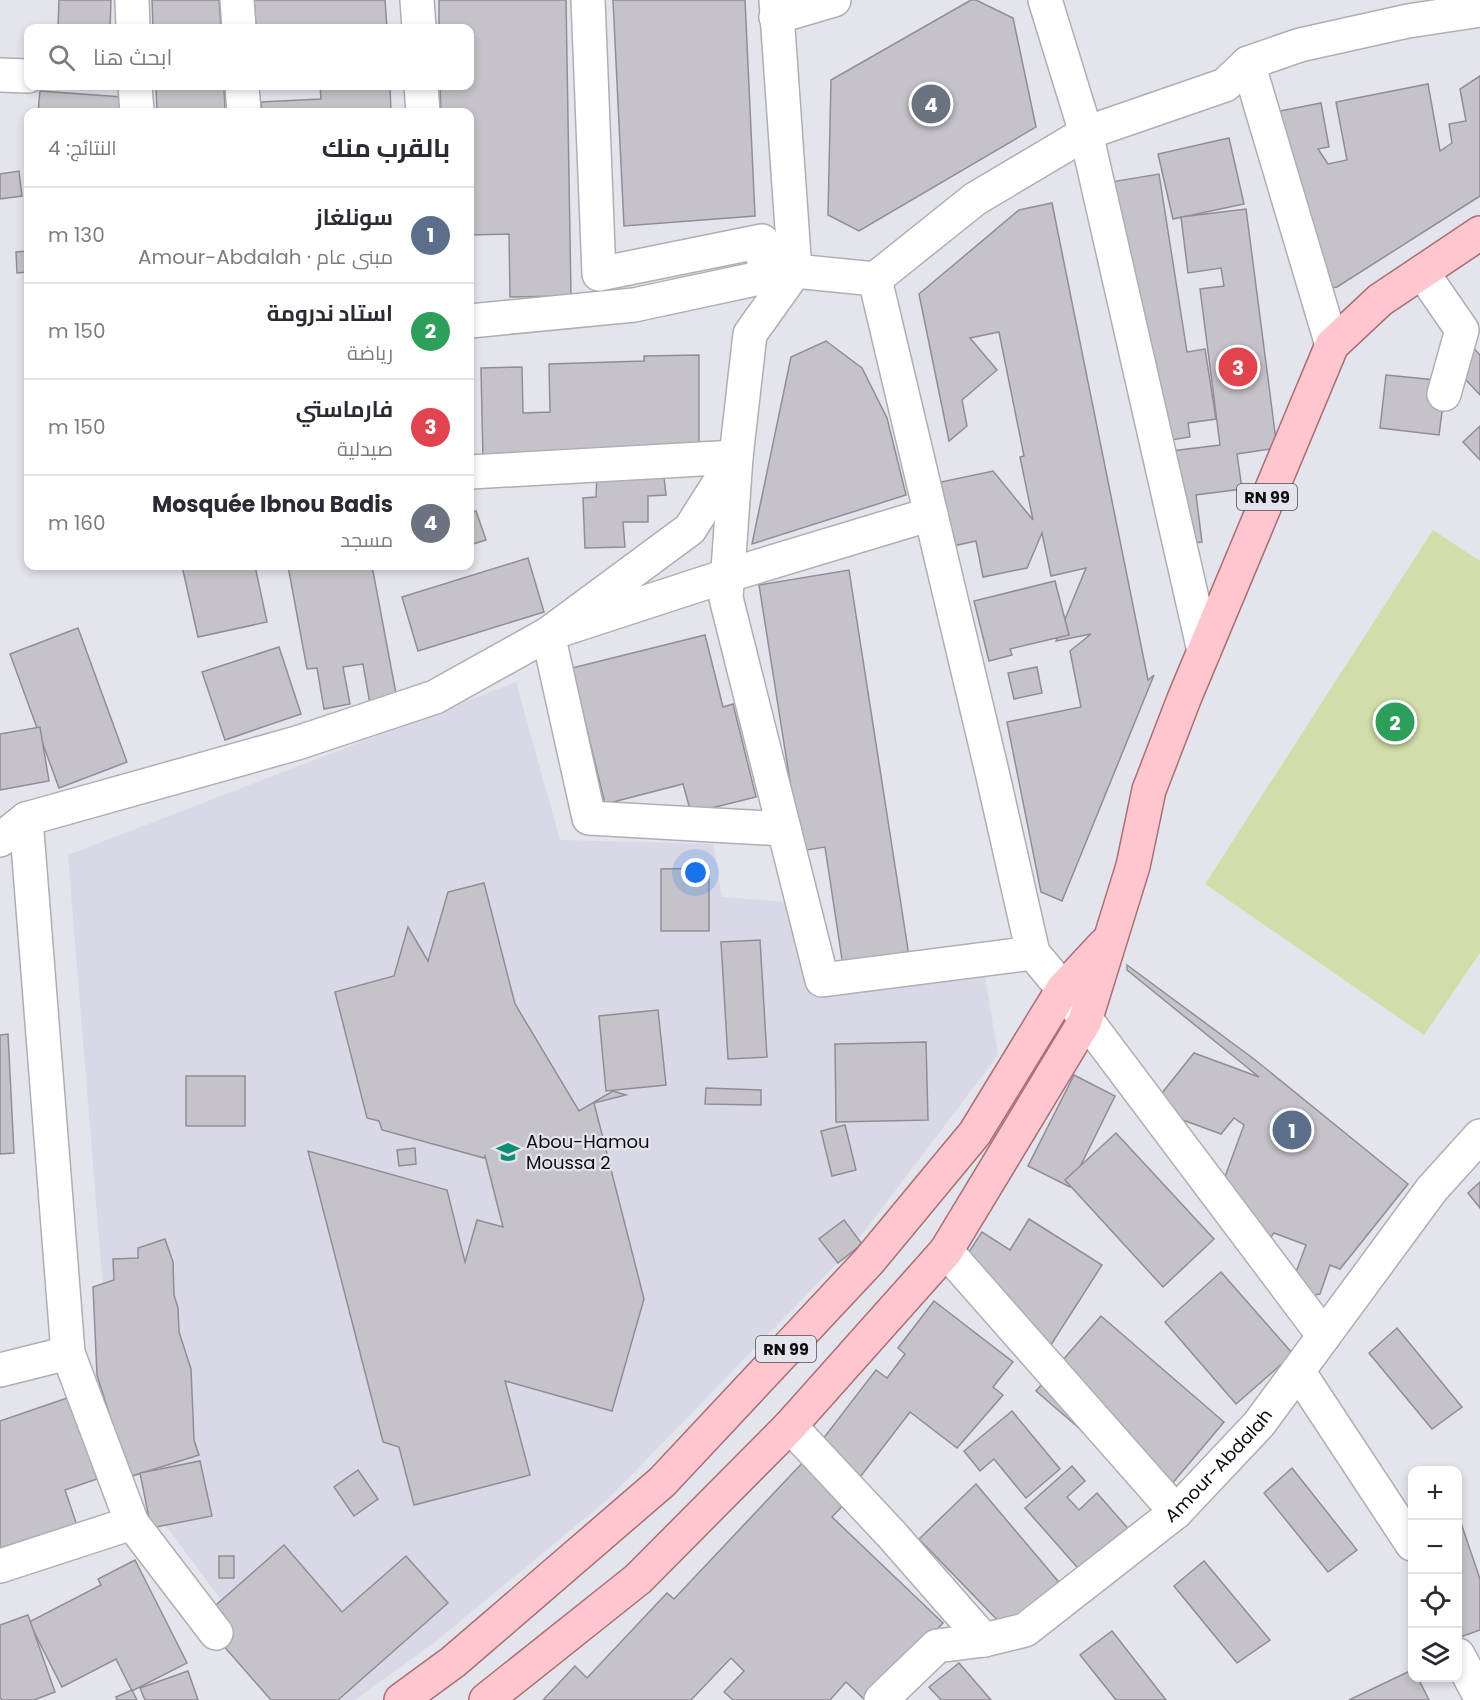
<!DOCTYPE html>
<html lang="ar">
<meta charset="utf-8">
<style>
body{margin:0;font-family:Poppins,Cairo,sans-serif;background:#f7f7f7;color:#2b2b33;direction:rtl}
.controls{position:absolute;right:18px;bottom:18px;display:grid;overflow:hidden;border-radius:12px;box-shadow:0 3px 9px #0003}
.controls button{width:54px;height:54px;display:grid;place-items:center;padding:0;border:0;border-bottom:2px solid #e1e1e2;background:#fff;color:#2b2b33;font:30px sans-serif}
.you{position:absolute;left:696px;top:873px;width:21px;height:21px;margin:-15px;border:4px solid #fff;border-radius:50%;background:#1a73e8;box-shadow:0 0 0 9px #1a73e833}
.badge{display:grid;place-items:center;width:39px;height:39px;border-radius:50%;background:#db2777;color:#fff;font-size:20px;font-weight:700}
.pin{position:absolute;translate:-50% -50%;border:3px solid #fff;box-shadow:0 2px 6px #0006}
.list{margin:0;padding:0;list-style:none}
h2{display:flex;justify-content:space-between;align-items:center;height:78px;margin:0;padding:0 24px;font-size:26px}
h2 small{font-size:20px;font-weight:400;color:#7c7c81}
.list li{display:grid;grid-template-columns:39px 1fr auto;gap:18px;align-items:center;box-sizing:border-box;height:96px;padding:0 24px;border-top:2px solid #e1e1e2}
.list b{display:block;font-size:22px;white-space:nowrap}
.list p{margin:0;font-size:20px;white-space:nowrap;color:#7c7c81}
.list em{font-size:20px;font-style:normal;color:#7c7c81}
.icon{flex:none;width:33px;height:33px;fill:none;stroke:currentColor;stroke-width:2;stroke-linecap:round;stroke-linejoin:round}
.map{position:relative;flex:none;width:1480px;height:1700px;overflow:hidden;direction:ltr}
.search{position:absolute;background:#fff;box-shadow:0 3px 9px #0003;left:24px;top:24px;width:450px;height:66px;display:flex;align-items:center;gap:15px;box-sizing:border-box;padding:0 21px;border-radius:12px;color:#7c7c81;font-size:22px}
.panel{position:absolute;background:#fff;box-shadow:0 3px 9px #0003;left:24px;top:108px;width:450px;height:462px;border-radius:12px;direction:rtl}
.map>svg:first-child{display:block}
.built{fill:#d8d8e7}
.green{fill:#d2deaa}
.building{fill:#c6c2c9;stroke:#918d94;stroke-width:1.5}
.lines{fill:none;stroke-linecap:round;stroke-linejoin:round}
.minor-casing{stroke:#aeaeb6;stroke-width:36}
.major-casing{stroke:#aa6e75;stroke-width:36}
.minor{stroke:#fff;stroke-width:33}
.major{stroke:#fec7cd;stroke-width:33}
.labels{text-anchor:middle;stroke-width:4.5;stroke-linejoin:round;paint-order:stroke}
.shield{fill:#e4e4ec;stroke:#4e4e52;stroke-width:1.5}
.shield-label{font-size:16px;font-weight:bold;fill:#0d0d10}
.poi-label{font-size:18px;fill:#0d0d10;stroke:#e4e4ec;text-anchor:start}
.street-label{font-size:18px;fill:#0d0d10;stroke:#e4e4ec}
</style>
<div class="map">
<svg width="1480" height="1700" viewBox="0 0 1480 1700">
<rect width="100%" height="100%" fill="#e4e4ec"/>
<polygon class="built" points="516,682 560,840 713,844 722,897 786,902 807,989 984,970 998,1055 851,1249 608,1499 435,1642 355,1700 289,1700 219,1597 146,1499 110,1374 68,855"/>
<polygon class="green" points="1433,530 1480,561 1480,953 1424,1035 1205,884"/>
<g class="building">
<polygon points="59,0 111,0 110,28 58,28"/>
<polygon points="152,0 219,0 221,28 153,28"/>
<polygon points="254,0 385,0 387,28 256,28"/>
<polygon points="439,0 566,0 571,296 510,297 509,234 470,235 470,112 441,112 440,86 470,86 470,28 439,28"/>
<polygon points="613,0 745,0 755,216 624,226"/>
<polygon points="971,0 976,0 1013,18 1036,127 859,231 828,215 831,80"/>
<polygon points="1480,76 1480,196 1337,287 1307,292 1265,114 1321,103 1329,147 1318,149 1328,164 1347,160 1336,102 1428,84 1440,151 1452,143 1449,124 1466,121 1460,89"/>
<polygon points="156,86 224,86 225,112 157,112"/>
<polygon points="320,86 390,86 391,112 262,112 261,102 321,99"/>
<polygon points="40,91 123,97 122,112 38,112"/>
<polygon points="1229,138 1244,204 1173,219 1158,154"/>
<polygon points="19,171 22,196 0,199 0,174"/>
<polygon points="1159,174 1187,352 1205,349 1216,419 1188,423 1190,437 1146,444 1105,183"/>
<polygon points="1052,203 1148,680 1154,675 1062,901 1041,892 1007,722 1081,707 1070,651 1091,634 1056,641 1086,568 1051,576 1042,533 1027,568 983,577 976,541 953,546 941,482 993,471 1033,520 1020,457 1024,456 999,332 970,338 997,370 962,400 967,426 949,441 919,294 1019,210"/>
<polygon points="1246,209 1277,448 1237,454 1242,489 1196,495 1202,542 1175,546 1163,452 1220,445 1200,289 1224,286 1221,268 1188,273 1181,217"/>
<polygon points="28,251 28,272 17,273 16,252"/>
<polygon points="1461,334 1480,355 1480,395 1441,353"/>
<polygon points="826,341 862,368 887,418 906,495 752,544 791,357"/>
<polygon points="699,355 699,446 483,461 481,368 522,367 523,413 550,412 549,364 644,361 644,356"/>
<polygon points="1386,375 1446,381 1439,435 1380,428"/>
<polygon points="1480,426 1480,460 1463,442"/>
<polygon points="663,469 666,495 648,496 648,522 623,522 625,547 585,548 583,498 596,497 597,472"/>
<polygon points="476,511 486,540 470,545 470,513"/>
<polygon points="528,558 544,612 418,651 402,597"/>
<polygon points="182,566 255,566 267,622 198,637"/>
<polygon points="288,566 372,566 397,699 370,704 363,664 343,667 350,704 324,709 317,668 307,669"/>
<polygon points="849,570 909,956 843,966 825,847 801,851 759,585"/>
<polygon points="1055,581 1069,635 1010,649 1012,655 989,661 974,601"/>
<polygon points="78,628 127,762 59,788 10,654"/>
<polygon points="705,635 723,707 733,704 756,797 691,813 683,784 605,804 572,668"/>
<polygon points="279,647 301,714 225,740 202,672"/>
<polygon points="1037,667 1042,693 1014,699 1008,673"/>
<polygon points="40,727 49,781 0,790 0,734"/>
<polygon points="709,868 709,931 661,931 661,869"/>
<polygon points="484,883 515,1004 579,1111 613,1091 626,1095 594,1103 644,1299 612,1411 505,1381 530,1475 414,1505 399,1447 383,1442 308,1151 447,1190 465,1262 477,1220 503,1227 485,1156 484,1158 382,1130 379,1121 367,1118 335,992 394,976 408,927 428,961 448,892"/>
<polygon points="760,940 767,1057 728,1059 721,942"/>
<polygon points="1127,965 1254,1059 1408,1184 1340,1269 1330,1265 1320,1294 1308,1296 1292,1283 1306,1245 1274,1233 1266,1243 1212,1212 1244,1125 1234,1118 1221,1134 1150,1108 1194,1053 1259,1077 1127,970"/>
<polygon points="658,1010 666,1085 606,1091 599,1016"/>
<polygon points="8,1034 14,1153 0,1154 0,1035"/>
<polygon points="926,1042 928,1120 836,1122 835,1044"/>
<polygon points="1074,1075 1115,1096 1070,1187 1028,1166"/>
<rect x="186" y="1076" width="59" height="50"/>
<polygon points="706,1088 761,1090 761,1105 705,1104"/>
<polygon points="845,1125 856,1170 832,1176 821,1131"/>
<polygon points="1116,1133 1214,1239 1163,1287 1065,1180"/>
<polygon points="415,1148 416,1164 399,1166 397,1150"/>
<polygon points="1480,1182 1480,1208 1468,1193"/>
<polygon points="1029,1219 1102,1265 1042,1359 1025,1348 1038,1329 953,1276 982,1232 1010,1250"/>
<polygon points="844,1220 862,1244 838,1263 819,1239"/>
<polygon points="165,1239 173,1262 174,1295 178,1308 179,1332 191,1369 194,1440 199,1455 129,1477 97,1375 93,1287 114,1280 113,1259 138,1258 138,1248"/>
<polygon points="1221,1272 1293,1354 1236,1404 1165,1322"/>
<polygon points="934,1301 1013,1362 993,1387 1003,1395 957,1448 910,1412 861,1476 819,1444 876,1370 887,1378 905,1354 898,1348"/>
<polygon points="1101,1316 1224,1422 1160,1498 1036,1391"/>
<polygon points="1397,1328 1462,1407 1432,1429 1369,1353"/>
<polygon points="70,1397 97,1479 65,1490 86,1552 0,1561 0,1421"/>
<polygon points="1012,1411 1060,1469 1026,1498 994,1459 980,1471 964,1451"/>
<polygon points="806,1459 848,1500 832,1517 943,1623 870,1700 865,1700 846,1682 830,1700 733,1700 724,1692 744,1671 731,1658 691,1700 543,1700 575,1666 587,1678 667,1593 674,1599"/>
<polygon points="200,1461 212,1516 151,1528 140,1473"/>
<polygon points="1072,1466 1085,1481 1067,1497 1079,1510 1097,1493 1132,1533 1084,1575 1025,1508"/>
<polygon points="1292,1468 1357,1550 1328,1572 1264,1493"/>
<polygon points="358,1470 378,1499 354,1516 334,1487"/>
<polygon points="976,1484 1063,1587 1008,1631 919,1539"/>
<polygon points="1461,1523 1480,1579 1480,1630 1458,1638 1458,1524"/>
<polygon points="284,1545 342,1612 406,1556 448,1603 338,1700 271,1700 200,1619"/>
<rect x="219" y="1556" width="15" height="22"/>
<polygon points="135,1560 187,1663 132,1691 116,1659 62,1687 29,1622 101,1585 98,1579"/>
<polygon points="1204,1561 1270,1640 1237,1663 1174,1586"/>
<polygon points="28,1615 55,1692 34,1700 2,1700 0,1697 0,1625"/>
<polygon points="1112,1631 1166,1700 1116,1700 1080,1655"/>
<polygon points="959,1663 991,1700 941,1700 929,1687"/>
<polygon points="1412,1670 1412,1678 1418,1678 1429,1700 1349,1700"/>
<polygon points="188,1671 198,1700 145,1700 140,1688"/>
<polygon points="132,1690 137,1700 117,1700 116,1697"/>
</g>
<g class="lines">
<g class="minor-casing">
<g id="minor">
<polyline points="132,0 133,28"/>
<polyline points="237,0 239,28"/>
<polyline points="417,0 419,28"/>
<polyline points="588,0 599,274 762,241 765,277"/>
<polyline points="776,0 795,271 875,279 992,772 1033,953 1063,989 1324,1336"/>
<polyline points="776,17 834,0"/>
<polyline points="1248,63 1332,345"/>
<polyline points="0,75 28,76"/>
<polyline points="135,86 137,112"/>
<polyline points="242,86 244,112"/>
<polyline points="421,86 423,112"/>
<polyline points="795,271 750,334 736,457 726,598 822,980 1033,953"/>
<polyline points="1422,272 1462,330 1444,394"/>
<polyline points="875,279 975,199 1086,133 1045,0"/>
<polyline points="470,321 634,305 788,272"/>
<polyline points="470,472 736,457"/>
<polyline points="1204,651 1086,133 1225,85 1248,63 1300,45 1408,21 1480,10"/>
<polyline points="26,819 68,1353 132,1523 216,1633"/>
<polyline points="784,829 589,818 548,634 729,575 931,514"/>
<polyline points="0,840 26,819 297,743 435,697 548,634 690,529 735,458"/>
<polyline points="946,1251 1176,1512"/>
<polyline points="0,1370 68,1353"/>
<polyline points="1298,1371 1412,1544"/>
<polyline points="790,1426 892,1535 984,1640"/>
<polyline points="0,1566 132,1523"/>
<polyline points="1458,1655 1480,1696"/>
<path id="s1" d="M881,1700L937,1646L984,1640L1025,1630L1176,1512L1259,1424L1432,1189L1480,1136"/>
</g>
</g>
<g class="major-casing">
<g id="major">
<polyline points="401,1700 453,1662 662,1482 869,1261 975,1133 1063,989 1104,945"/>
<polyline points="486,1700 638,1579 790,1426 946,1251 1085,1021 1133,866 1149,790 1184,699 1332,345 1380,300 1480,233"/>
</g>
</g>
<use href="#minor" class="minor"/>
<use href="#major" class="major"/>
</g>
<defs>
<g id="school-bare" transform="scale(1.8)"><path d="M0-5L7-2L0 1L-7-2ZM-4 1L0 2.5L4 1V4Q0 6-4 4Z" fill="#0d8d72" stroke="#e4e4ec" stroke-width="2.5" paint-order="stroke"/></g>
</defs>
<g fill-rule="evenodd">
<use href="#school-bare" x="508" y="1152"/>
</g>
<g class="labels">
<g class="shield">
<rect x="1237" y="484" width="60" height="26" rx="4.5"/>
<rect x="756" y="1336" width="60" height="26" rx="4.5"/>
</g>
<g class="shield-label">
<text x="1267" y="503">RN 99</text>
<text x="786" y="1355">RN 99</text>
</g>
<g class="poi-label">
<text x="526" y="1148">Abou-Hamou<tspan x="526" dy="21">Moussa 2</tspan></text>
</g>
<g class="street-label">
<text dy="6" stroke="none"><textPath href="#s1" startOffset="422">Amour-Abdalah</textPath></text>
</g>
</g>
</svg>
<div class="controls">
<button>+</button>
<button>−</button>
<button><svg class="icon" aria-label="locate" viewBox="0 0 24 24"><circle cx="12" cy="12" r="6"/><path d="M12 2v4M12 18v4M2 12h4M18 12h4"/></svg></button>
<button><svg class="icon" aria-label="layers" viewBox="0 0 24 24"><path d="M12 4l9 5-9 5-9-5zM3 14l9 5 9-5"/></svg></button>
</div>
<div class="you"></div>
<div class="pin badge" style="left:1292px;top:1130px;background:#5c6f8a">1</div>
<div class="pin badge" style="left:1395px;top:722px;background:#2e9e5b">2</div>
<div class="pin badge" style="left:1238px;top:367px;background:#e0444e">3</div>
<div class="pin badge" style="left:931px;top:104px;background:#6b7280">4</div>
<div class="search"><svg class="icon" aria-label="search" viewBox="0 0 24 24"><circle cx="10" cy="10" r="6"/><path d="M15 15l6 6"/></svg>ابحث هنا</div>
<section class="panel">
<h2>بالقرب منك<small>النتائج: 4</small></h2>
<ul class="list">
<li><span class="badge" style="background:#5c6f8a">1</span><div><b>سونلغاز</b><p>مبنى عام · Amour-Abdalah</p></div><em>130 m</em></li>
<li><span class="badge" style="background:#2e9e5b">2</span><div><b>استاد ندرومة</b><p>رياضة</p></div><em>150 m</em></li>
<li><span class="badge" style="background:#e0444e">3</span><div><b>فارماستي</b><p>صيدلية</p></div><em>150 m</em></li>
<li><span class="badge" style="background:#6b7280">4</span><div><b>Mosquée Ibnou Badis</b><p>مسجد</p></div><em>160 m</em></li>
</ul>
</section>
</div>
